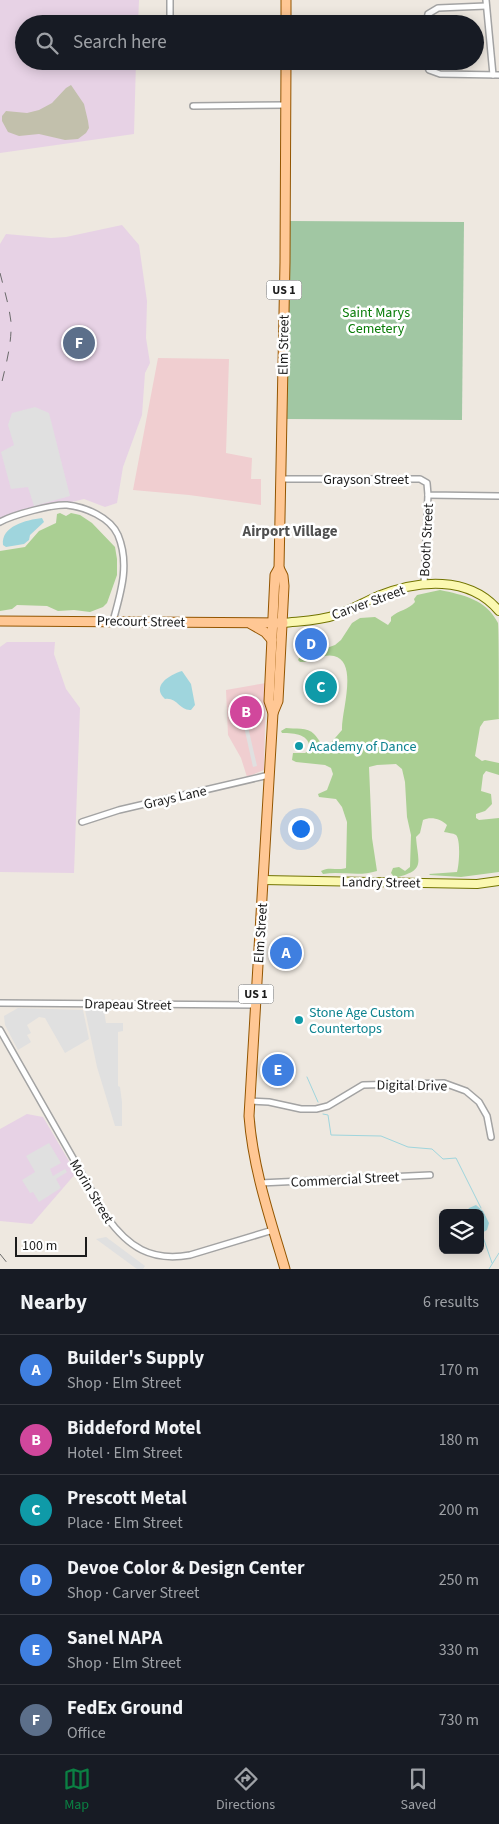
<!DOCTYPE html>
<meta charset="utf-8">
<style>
body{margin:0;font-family:"Source Sans 3",sans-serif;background:#20242c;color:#f1f3f6}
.controls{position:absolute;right:15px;bottom:15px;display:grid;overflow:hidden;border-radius:8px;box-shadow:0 2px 12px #0003}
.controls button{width:45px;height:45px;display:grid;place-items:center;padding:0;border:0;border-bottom:1px solid #363941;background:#171b24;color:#f1f3f6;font:25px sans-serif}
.scale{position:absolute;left:15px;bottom:12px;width:72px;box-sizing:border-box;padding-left:5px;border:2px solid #1c1c1c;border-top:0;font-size:14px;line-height:18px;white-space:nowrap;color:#1c1c1c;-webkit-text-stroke:4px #fff;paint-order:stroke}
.you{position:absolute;left:300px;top:828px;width:18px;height:18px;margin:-12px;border:4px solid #fff;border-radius:50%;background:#1a73e8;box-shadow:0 0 0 8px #1a73e833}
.badge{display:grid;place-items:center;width:32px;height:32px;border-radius:50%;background:#0b8043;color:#fff;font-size:16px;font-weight:700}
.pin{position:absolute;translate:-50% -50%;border:2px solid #fff;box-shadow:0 1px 5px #0006}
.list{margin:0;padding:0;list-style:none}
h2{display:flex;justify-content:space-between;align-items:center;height:65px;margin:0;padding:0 20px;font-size:21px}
h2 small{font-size:16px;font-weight:400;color:#9ea1a6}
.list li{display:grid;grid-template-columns:32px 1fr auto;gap:15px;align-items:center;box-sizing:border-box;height:70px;padding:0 20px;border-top:1px solid #363941}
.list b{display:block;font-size:19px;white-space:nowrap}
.list p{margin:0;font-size:16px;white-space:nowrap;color:#9ea1a6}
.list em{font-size:16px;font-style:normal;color:#9ea1a6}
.icon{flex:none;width:28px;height:28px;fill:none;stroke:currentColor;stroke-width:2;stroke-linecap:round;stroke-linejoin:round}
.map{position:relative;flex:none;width:499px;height:1269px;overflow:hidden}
.search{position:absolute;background:#171b24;box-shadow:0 2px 12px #0003;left:15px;right:15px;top:15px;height:55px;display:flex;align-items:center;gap:12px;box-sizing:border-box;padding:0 18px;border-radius:28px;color:#9ea1a6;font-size:19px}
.sheet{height:485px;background:#171b24}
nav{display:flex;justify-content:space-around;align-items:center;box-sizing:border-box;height:70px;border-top:1px solid #363941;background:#171b24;font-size:14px;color:#9ea1a6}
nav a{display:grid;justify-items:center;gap:2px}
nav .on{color:#0b8043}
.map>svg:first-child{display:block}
.commercial{fill:#f0ced0}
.industrial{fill:#e7d2e5}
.construction{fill:#c2c0ac}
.forest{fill:#aacf93}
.cemetery{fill:#a1c7a3}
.parking{fill:#e0e0e0}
.water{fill:#9fd5dd}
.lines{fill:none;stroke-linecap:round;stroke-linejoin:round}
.stream{stroke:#9fd5dd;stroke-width:1}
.street-casing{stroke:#a3a3a3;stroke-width:8}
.secondary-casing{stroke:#727401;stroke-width:10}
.primary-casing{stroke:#935500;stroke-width:11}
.street{stroke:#fff;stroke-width:5}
.secondary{stroke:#fbf8b1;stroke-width:8}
.primary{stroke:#ffc794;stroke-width:9}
.rail{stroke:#6a6a6a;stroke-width:1;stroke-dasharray:10 10;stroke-linecap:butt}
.culture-dot{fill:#0f9aa8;stroke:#fff;stroke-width:2}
.labels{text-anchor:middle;stroke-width:5;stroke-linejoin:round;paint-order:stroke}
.shield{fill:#fff;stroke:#606060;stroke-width:1}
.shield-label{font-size:12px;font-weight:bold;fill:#1c1c1c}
.park-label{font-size:14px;fill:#087c07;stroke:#fff}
.street-label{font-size:14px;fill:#1c1c1c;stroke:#fff}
.culture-label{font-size:14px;fill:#0d838f;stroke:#fff;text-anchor:start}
.neighbourhood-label{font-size:15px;font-weight:bold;fill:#4f4f4f;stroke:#fff}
</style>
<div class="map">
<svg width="499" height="1269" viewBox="0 0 499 1269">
<rect width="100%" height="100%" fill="#eee8e0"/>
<g class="commercial">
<polygon points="158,358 229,359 226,453 252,458 251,479 261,479 261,505 189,495 133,490"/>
<polygon points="266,683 264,770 247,777 241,758 228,735 226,690"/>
</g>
<g class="industrial">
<polygon points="0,0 139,0 138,24 24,24 24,61 136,61 134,134 0,153"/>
<polygon points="122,225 139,245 147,301 146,338 150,363 145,373 142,415 123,467 117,503 105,507 84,499 72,502 61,502 0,518 0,244 6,234 51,238 66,237"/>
<polygon points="7,642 55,642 54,654 66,689 80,708 74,873 0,872 0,647"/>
<polygon points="27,1114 43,1117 76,1173 32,1224 0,1221 0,1129"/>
</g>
<polygon class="construction" points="71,85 84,104 88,121 89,128 86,133 78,139 65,140 39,134 19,136 8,132 2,121 2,116 6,111 27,113 39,110 52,103 66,88"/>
<g class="forest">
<polygon points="60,513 66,516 71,513 80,515 92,523 115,547 117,559 117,575 107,603 103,607 90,612 74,610 58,611 47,606 17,605 12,609 0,611 0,551 25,547 39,531 56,523 57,514"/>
<path d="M440,590C463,595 486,599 498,623C499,630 499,705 499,719L484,721L480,727L475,756L482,761L485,760L499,763V775L486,771L483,775L481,791L491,794L492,804L485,811L476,814V818L479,820L499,818V872L461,877L430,875L429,874L457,872C459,866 461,840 456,835C453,833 448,833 444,832L447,825C441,819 431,816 423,820L420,833L416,837C418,864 426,870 395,878L391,873L393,868L399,867L405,871L410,867L411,835L407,817L405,782L402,769L396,764L377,765L369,767L372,838L377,871C359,877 341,871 323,874L321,871C329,866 338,871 346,868L347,822L342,807L336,799L319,797L318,794L327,790L333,774L331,768L325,765L296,762L292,760L293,753H305L310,750C310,734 295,733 282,733L281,731L286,728C294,729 308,727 314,734C318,738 319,742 325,746L329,745L342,730C341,712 359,662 334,656C323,653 311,663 300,662L298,660L299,658L335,645L341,640L352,623L360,618L375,617L388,625L391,621V617C399,610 408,610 415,602L414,599L417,595Z"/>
</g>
<polygon class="cemetery" points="289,221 464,222 462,420 287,419"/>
<g class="parking">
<polygon points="35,407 49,413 70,496 34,506 28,487 11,489 1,452 14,445 8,425 12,413"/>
<polygon points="244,700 248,727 257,766 253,767 245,731 240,701"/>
<polygon points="18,1008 83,1010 89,1039 65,1053 45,1018 39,1017 27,1025 31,1033 27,1035 31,1042 18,1050 5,1025 4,1016"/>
<polygon points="85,1010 104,1010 106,1023 123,1023 123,1031 118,1032 118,1086 120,1087 122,1102 122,1126 115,1126 97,1067"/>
<polygon points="49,1143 61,1163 50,1169 53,1176 65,1169 67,1172 56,1179 61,1188 39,1202 33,1192 30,1193 22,1180 35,1172 26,1156"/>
<polygon points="106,1237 145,1266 143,1269 137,1269 96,1239"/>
</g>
<g class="water">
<path d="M42,518L44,522L30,535L29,540L24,544L6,547L3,545C1,526 26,520 42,518Z"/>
<path d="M182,671L191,684L195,705L191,710C180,711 177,697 165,699C151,686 169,675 182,671Z"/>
<polygon points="476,1205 483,1211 489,1223 487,1230 480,1234 480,1213 466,1213 469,1208"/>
</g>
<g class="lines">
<g class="stream">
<polyline points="307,1077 318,1102"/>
<polyline points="323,1114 328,1115 331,1135 381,1136 408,1147 432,1149 443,1159 456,1158 481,1208"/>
<polyline points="482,1234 492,1263"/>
<polyline points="489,1269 499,1253"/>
</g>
<g class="street-casing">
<g id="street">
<polyline points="170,0 170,24"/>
<polyline points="486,0 493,75"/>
<polyline points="426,24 428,14 438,8 486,6"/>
<polyline points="425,61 429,70 440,74 499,75"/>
<polyline points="193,106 286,105"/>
<polyline points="281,479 420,479 427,483 428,495 499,496"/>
<path d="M0,522C13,515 52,504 67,505C85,507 110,517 118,535C130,564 121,592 113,621"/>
<polyline points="424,585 428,495"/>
<polyline points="82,822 119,810 269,775"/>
<polyline points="0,1003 255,1005"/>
<path d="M0,1030L106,1216C128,1247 151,1262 190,1255L273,1230"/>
<polyline points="250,1101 269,1102 301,1109 316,1109 328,1106 363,1085 444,1083 466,1091 479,1102 487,1116 491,1137"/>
<polyline points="260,1183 430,1175"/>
</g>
</g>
<g class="secondary-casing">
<g id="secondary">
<path d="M283,623C301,621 319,621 336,615C351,610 364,602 378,596C418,580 469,575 499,611"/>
<polyline points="263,880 477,884 499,881"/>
</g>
</g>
<g class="primary-casing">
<g id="primary">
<polyline points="286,24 286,0"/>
<polyline points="0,621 283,623"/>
<polyline points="251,624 265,632 272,640"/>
<polyline points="273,713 278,701 284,586 283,576 279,568"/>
<path d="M285,1269C270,1218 253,1169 249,1116L273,713L269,701L275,575L279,568L285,262L286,61"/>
</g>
</g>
<use href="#street" class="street"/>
<use href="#secondary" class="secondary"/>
<use href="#primary" class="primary"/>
<g class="rail">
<path d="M0,273C4,289 9,305 11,322C12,345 5,368 0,390"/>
<polyline points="0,1254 12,1269"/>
</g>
</g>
<g class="culture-dot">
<circle cx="299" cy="746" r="5"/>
<circle cx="299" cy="1020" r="5"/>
</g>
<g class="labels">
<g class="shield">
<rect x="266.5" y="280.5" width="35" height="19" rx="4"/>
<rect x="238.5" y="984.5" width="35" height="19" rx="4"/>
</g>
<g class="shield-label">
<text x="284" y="294">US 1</text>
<text x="256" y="998">US 1</text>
</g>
<g class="park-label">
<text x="376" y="317">Saint Marys<tspan x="376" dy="16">Cemetery</tspan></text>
</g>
<g class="street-label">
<text transform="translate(283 345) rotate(-89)" y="5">Elm Street</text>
<text x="366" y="484">Grayson Street</text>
<text transform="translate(426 540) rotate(-87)" y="5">Booth Street</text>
<text transform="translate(368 602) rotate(-20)" y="5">Carver Street</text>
<text transform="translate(141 621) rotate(1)" y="5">Precourt Street</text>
<text transform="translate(175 797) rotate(-13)" y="5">Grays Lane</text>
<text transform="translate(381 882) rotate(1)" y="5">Landry Street</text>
<text transform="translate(260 933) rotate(-86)" y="5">Elm Street</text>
<text transform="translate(128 1004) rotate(1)" y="5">Drapeau Street</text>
<text transform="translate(412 1085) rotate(1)" y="5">Digital Drive</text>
<text transform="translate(345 1179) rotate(-3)" y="5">Commercial Street</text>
<text transform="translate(92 1191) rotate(59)" y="5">Morin Street</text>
</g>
<g class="culture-label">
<text x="309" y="751">Academy of Dance</text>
<text x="309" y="1017">Stone Age Custom<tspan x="309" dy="16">Countertops</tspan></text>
</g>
<g class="neighbourhood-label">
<text x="290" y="536">Airport Village</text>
</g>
</g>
</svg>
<div class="controls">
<button><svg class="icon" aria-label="layers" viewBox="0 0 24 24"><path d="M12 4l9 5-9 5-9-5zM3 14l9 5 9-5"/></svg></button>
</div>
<div class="scale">100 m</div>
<div class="you"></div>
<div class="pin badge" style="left:286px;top:953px;background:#3f7fe0">A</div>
<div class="pin badge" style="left:246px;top:712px;background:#d1479c">B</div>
<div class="pin badge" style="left:321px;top:687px;background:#0f9aa8">C</div>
<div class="pin badge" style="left:311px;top:644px;background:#3f7fe0">D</div>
<div class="pin badge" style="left:278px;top:1070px;background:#3f7fe0">E</div>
<div class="pin badge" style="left:79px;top:343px;background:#5c6f8a">F</div>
<div class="search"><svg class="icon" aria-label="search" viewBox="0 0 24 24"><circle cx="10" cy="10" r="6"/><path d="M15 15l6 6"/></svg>Search here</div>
</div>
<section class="sheet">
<h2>Nearby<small>6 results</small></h2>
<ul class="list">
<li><span class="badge" style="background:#3f7fe0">A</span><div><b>Builder's Supply</b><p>Shop · Elm Street</p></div><em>170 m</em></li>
<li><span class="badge" style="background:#d1479c">B</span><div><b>Biddeford Motel</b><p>Hotel · Elm Street</p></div><em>180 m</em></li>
<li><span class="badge" style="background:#0f9aa8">C</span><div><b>Prescott Metal</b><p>Place · Elm Street</p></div><em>200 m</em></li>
<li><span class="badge" style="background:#3f7fe0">D</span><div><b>Devoe Color &amp; Design Center</b><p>Shop · Carver Street</p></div><em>250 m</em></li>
<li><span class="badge" style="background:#3f7fe0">E</span><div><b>Sanel NAPA</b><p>Shop · Elm Street</p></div><em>330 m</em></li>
<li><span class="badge" style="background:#5c6f8a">F</span><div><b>FedEx Ground</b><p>Office</p></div><em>730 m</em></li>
</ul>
</section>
<nav>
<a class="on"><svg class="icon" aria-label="map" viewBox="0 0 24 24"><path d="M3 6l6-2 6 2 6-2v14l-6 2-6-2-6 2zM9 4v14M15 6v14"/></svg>Map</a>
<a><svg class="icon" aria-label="directions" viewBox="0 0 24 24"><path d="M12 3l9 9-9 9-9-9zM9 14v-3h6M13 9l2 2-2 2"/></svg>Directions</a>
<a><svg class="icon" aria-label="saved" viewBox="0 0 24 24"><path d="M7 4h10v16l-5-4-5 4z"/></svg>Saved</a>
</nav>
